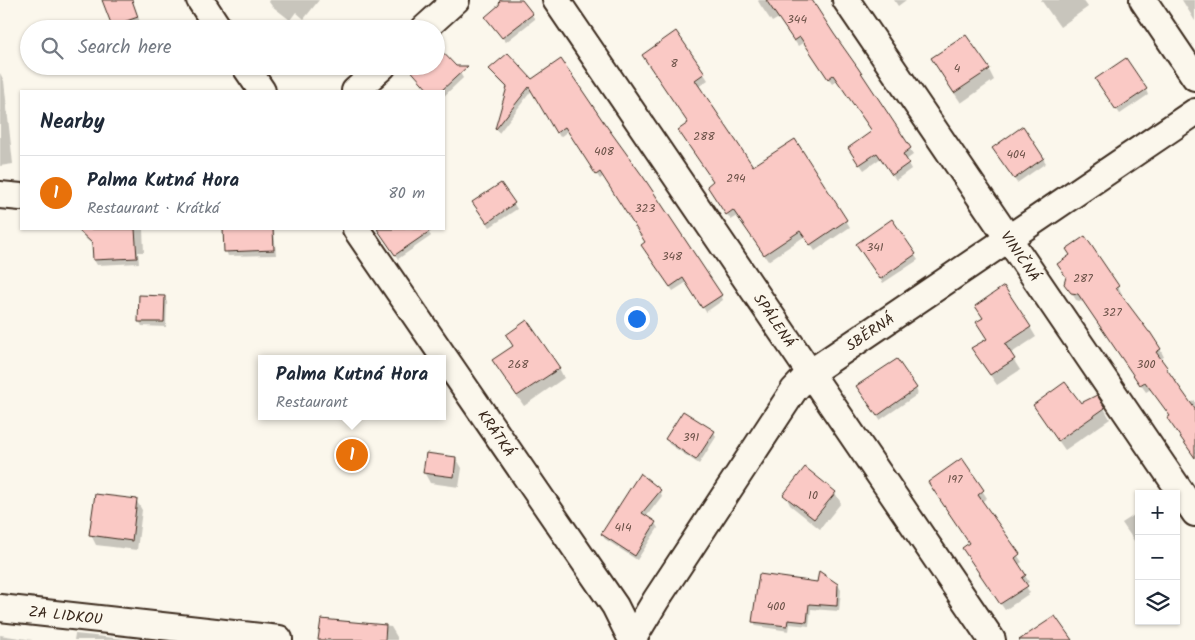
<!DOCTYPE html>
<meta charset="utf-8">
<style>
body{margin:0;font-family:Kalam,sans-serif;background:#f6f6f7;color:#1f2937}
.controls{position:absolute;right:15px;bottom:15px;display:grid;overflow:hidden;border-radius:0px;box-shadow:0 1px 4px #0004}
.controls button{width:45px;height:45px;display:grid;place-items:center;padding:0;border:0;border-bottom:1px solid #e0e1e3;background:#fff;color:#1f2937;font:25px sans-serif}
.you{position:absolute;left:636px;top:318px;width:18px;height:18px;margin:-12px;border:4px solid #fff;border-radius:50%;background:#1a73e8;box-shadow:0 0 0 8px #1a73e833}
.badge{display:grid;place-items:center;width:32px;height:32px;border-radius:50%;background:#0f766e;color:#fff;font-size:16px;font-weight:700}
.pin{position:absolute;translate:-50% -50%;border:2px solid #fff;box-shadow:0 1px 5px #0006}
.popup{position:absolute;left:258px;top:355px;width:188px;height:65px;box-sizing:border-box;display:grid;place-content:center;border-radius:0px;background:#fff;filter:drop-shadow(0 1px 4px #0005);font-size:16px;white-space:nowrap;color:#747a83}
.popup b{font-size:19px;color:#1f2937}
.popup::after{content:'';position:absolute;left:50%;top:100%;margin-left:-10px;border:10px solid transparent;border-top-color:#fff}
.list{margin:0;padding:0;list-style:none}
h2{display:flex;justify-content:space-between;align-items:center;height:65px;margin:0;padding:0 20px;font-size:21px}
h2 small{font-size:16px;font-weight:400;color:#747a83}
.list li{display:grid;grid-template-columns:32px 1fr auto;gap:15px;align-items:center;box-sizing:border-box;height:75px;padding:0 20px;border-top:1px solid #e0e1e3}
.list b{display:block;font-size:19px;white-space:nowrap}
.list p{margin:0;font-size:16px;white-space:nowrap;color:#747a83}
.list em{font-size:16px;font-style:normal;color:#747a83}
.icon{flex:none;width:28px;height:28px;fill:none;stroke:currentColor;stroke-width:2;stroke-linecap:round;stroke-linejoin:round}
.map{position:relative;flex:none;width:1195px;height:640px;overflow:hidden}
.search{position:absolute;background:#fff;box-shadow:0 1px 4px #0004;left:20px;top:20px;width:425px;height:55px;display:flex;align-items:center;gap:12px;box-sizing:border-box;padding:0 18px;border-radius:28px;color:#747a83;font-size:19px}
.panel{position:absolute;background:#fff;box-shadow:0 1px 4px #0004;left:20px;top:90px;width:425px;height:140px;border-radius:0px}
.map>svg:first-child{display:block}
.shadow{fill:#0003}
.building{fill:#fac9c5;stroke:#3b2a1e}
.lines{fill:none;stroke-linecap:round;stroke-linejoin:round}
.minor-casing{stroke:#3b2a1e;stroke-width:30}
.minor{stroke:#fbf7ec;stroke-width:26}
.labels{text-anchor:middle;stroke-width:4;stroke-linejoin:round;paint-order:stroke}
.number-label{font-size:12px;fill:#6b5248}
.street-label{font-size:15px;fill:#3b2a1e;stroke:#fbf7ec}
</style>
<div class="map">
<svg width="1195" height="640" viewBox="0 0 1195 640">
<rect width="100%" height="100%" fill="#fbf7ec"/>
<filter id="ink" filterUnits="userSpaceOnUse"><feTurbulence type="fractalNoise" baseFrequency=".02" numOctaves="2"/><feDisplacementMap in="SourceGraphic" scale="10" xChannelSelector="R" yChannelSelector="G"/><feConvolveMatrix kernelMatrix="1 2 1 2 8 2 1 2 1" color-interpolation-filters="sRGB"/></filter>
<g filter="url(#ink)">
<g class="shadow">
<polygon points="104,0 132,0 140,22 120,29 115,29"/>
<polygon points="270,0 319,0 304,19 296,12 290,20 272,6 269,2"/>
<polygon points="501,0 520,0 535,19 506,42 489,22 501,6"/>
<polygon points="759,0 811,0 910,149 913,155 906,160 911,169 896,180 881,158 864,170 853,154 873,132 837,80 832,84 804,42 798,46 779,18 772,22 761,6 758,1"/>
<polygon points="894,0 906,0 898,6"/>
<polygon points="1041,0 1083,0 1088,7 1060,27"/>
<polygon points="1182,0 1195,0 1195,21"/>
<polygon points="508,55 721,295 723,300 706,312 687,282 673,291 645,250 646,243 604,176 600,179 568,131 560,137 532,90 499,133 496,128 508,89 493,74 490,69"/>
<polygon points="647,62 704,74 708,80 698,87 753,168 794,140 850,227 815,251 805,236 768,261 738,216 731,220 712,192 715,182 689,124"/>
<polygon points="938,69 989,70 994,80 961,103"/>
<polygon points="0,73 4,81 13,164 0,166"/>
<polygon points="460,73 463,78 444,96 444,91 429,91 415,74"/>
<polygon points="1099,84 1146,90 1148,95 1120,114"/>
<polygon points="1023,128 1046,163 1017,183 996,153"/>
<polygon points="501,184 517,209 490,227 477,207"/>
<polygon points="892,221 918,260 883,283 860,249"/>
<polygon points="84,229 143,229 144,252 138,252 139,263 97,265 94,260 94,246 84,237 81,232"/>
<polygon points="224,229 274,229 276,255 228,256 226,251"/>
<polygon points="379,229 426,229 431,236 398,259"/>
<polygon points="1066,284 1118,286 1122,294 1120,295 1160,349 1164,357 1160,359 1190,403 1195,400 1195,457 1171,417 1151,389 1146,392 1083,302 1076,300"/>
<polygon points="164,297 167,302 166,327 142,326 139,321"/>
<polygon points="984,319 1030,327 1036,337 1010,354 1020,370 997,385 972,349 988,340"/>
<polygon points="559,368 564,378 524,406 500,371"/>
<polygon points="916,389 918,394 880,420 860,391"/>
<polygon points="1080,404 1104,408 1110,419 1065,450 1040,415"/>
<polygon points="714,432 716,437 699,464 669,444 667,439"/>
<polygon points="456,458 462,468 459,487 430,483 424,472"/>
<polygon points="962,460 987,498 981,502 1022,562 1018,565 1029,582 1025,585 1030,593 1005,610 967,555 970,544"/>
<polygon points="660,491 662,496 646,517 655,523 658,528 637,560 605,539 602,535"/>
<polygon points="835,493 841,503 820,529 790,505 785,495"/>
<polygon points="136,500 142,510 137,550 96,545 91,535"/>
<polygon points="1139,512 1139,548 1122,523"/>
<polygon points="838,585 841,590 839,611 811,609 809,626 790,624 789,631 756,626 754,621"/>
<polygon points="322,620 391,627 397,637 397,640 320,640"/>
<polygon points="75,634 134,640 74,640"/>
<polygon points="0,635 33,640 0,640"/>
</g>
<g class="building">
<polygon points="102,0 132,0 138,17 112,26"/>
<polygon points="500,0 522,0 533,14 502,38 485,17 499,5"/>
<polygon points="766,0 812,0 834,34 858,68 911,148 903,154 909,163 892,175 877,153 859,165 848,148 872,131 833,75 828,79 800,37 794,41"/>
<polygon points="676,31 705,73 695,80 753,166 795,139 847,220 810,245 800,231 764,255 733,210 726,215 707,186 713,181 678,130 688,123 642,55"/>
<polygon points="966,35 990,69 954,93 931,58"/>
<polygon points="436,45 456,66 468,66 441,91 429,91 407,66 436,66"/>
<polygon points="508,53 532,79 561,59 605,124 644,178 722,295 702,308 683,278 670,287 641,245 645,242 600,172 596,175 565,127 556,133 529,87 496,129 495,129 507,87 489,69"/>
<polygon points="1126,58 1147,89 1116,110 1095,79"/>
<polygon points="1023,126 1044,158 1014,179 992,148"/>
<polygon points="501,183 515,203 487,223 472,202"/>
<polygon points="892,219 916,254 880,279 856,244"/>
<polygon points="77,229 135,229 137,258 93,260 92,243"/>
<polygon points="223,229 273,229 274,250 224,252"/>
<polygon points="377,229 433,229 395,255"/>
<polygon points="1085,236 1119,286 1116,288 1149,332 1150,332 1161,349 1156,352 1167,367 1166,368 1195,409 1195,458 1167,418 1170,416 1145,382 1140,385 1078,294 1071,293 1064,284 1066,277 1057,264 1070,255 1066,249"/>
<polygon points="1004,286 1031,327 1005,344 1015,359 990,375 971,348 987,339 976,322 983,318 975,306"/>
<polygon points="139,295 165,296 164,322 138,322"/>
<polygon points="527,320 560,368 517,396 492,360 513,346 506,335"/>
<polygon points="897,359 917,388 877,416 856,386"/>
<polygon points="1065,382 1081,403 1097,395 1105,408 1058,441 1033,405"/>
<polygon points="683,411 715,431 696,460 665,439"/>
<polygon points="426,453 456,457 454,477 423,473"/>
<polygon points="962,458 984,490 978,495 1020,554 1015,558 1026,575 1022,578 1028,586 1000,604 962,548 969,543 928,482"/>
<polygon points="805,467 836,492 814,519 783,495"/>
<polygon points="640,473 661,490 642,513 656,522 635,556 601,534"/>
<polygon points="95,494 137,499 132,541 89,535"/>
<polygon points="819,571 838,584 837,606 809,604 807,622 788,620 787,626 752,622 759,574 817,582"/>
<polygon points="1055,616 1072,640 1019,640"/>
<polygon points="321,619 386,625 385,640 318,640"/>
</g>
<g class="lines">
<g class="minor-casing">
<g id="minor">
<polyline points="200,0 219,29"/>
<path id="s1" d="M556,0L992,640"/>
<path id="s2" d="M846,0L1195,513"/>
<polyline points="1143,0 1195,77"/>
<polyline points="424,29 456,0"/>
<polyline points="245,66 262,91"/>
<polyline points="355,91 383,66"/>
<polyline points="0,195 21,197"/>
<path id="s3" d="M356,229L615,606L632,640"/>
<path id="s4" d="M0,608L279,639V640"/>
<path id="s5" d="M632,640L656,600L794,390L810,373L1195,112"/>
</g>
</g>
<use href="#minor" class="minor"/>
</g>
</g>
<g class="labels">
<g class="number-label">
<text x="797" y="23">344</text>
<text x="674" y="67">8</text>
<text x="957" y="72">4</text>
<text x="704" y="140">288</text>
<text x="604" y="155">408</text>
<text x="1016" y="158">404</text>
<text x="736" y="182">294</text>
<text x="645" y="212">323</text>
<text x="875" y="251">341</text>
<text x="672" y="260">348</text>
<text x="1083" y="282">287</text>
<text x="1112" y="316">327</text>
<text x="518" y="368">268</text>
<text x="1146" y="368">300</text>
<text x="691" y="441">391</text>
<text x="955" y="483">197</text>
<text x="813" y="499">10</text>
<text x="623" y="531">414</text>
<text x="776" y="610">400</text>
</g>
<g class="street-label">
<text dy="5" stroke="none"><textPath href="#s2" startOffset="310">VINIČNÁ</textPath></text>
<text dy="5" stroke="none"><textPath href="#s1" startOffset="388">SPÁLENÁ</textPath></text>
<text dy="5" stroke="none"><textPath href="#s5" startOffset="394">SBĚRNÁ</textPath></text>
<text dy="5" stroke="none"><textPath href="#s3" startOffset="248">KRÁTKÁ</textPath></text>
<text dy="5" stroke="none"><textPath href="#s4" startOffset="66">ZA LIDKOU</textPath></text>
</g>
</g>
</svg>
<div class="controls">
<button>+</button>
<button>−</button>
<button><svg class="icon" aria-label="layers" viewBox="0 0 24 24"><path d="M12 4l9 5-9 5-9-5zM3 14l9 5 9-5"/></svg></button>
</div>
<div class="you"></div>
<div class="pin badge" style="left:352px;top:455px;background:#e8710a">1</div>
<div class="popup"><b>Palma Kutná Hora</b>Restaurant</div>
<div class="search"><svg class="icon" aria-label="search" viewBox="0 0 24 24"><circle cx="10" cy="10" r="6"/><path d="M15 15l6 6"/></svg>Search here</div>
<section class="panel">
<h2>Nearby<small></small></h2>
<ul class="list">
<li><span class="badge" style="background:#e8710a">1</span><div><b>Palma Kutná Hora</b><p>Restaurant · Krátká</p></div><em>80 m</em></li>
</ul>
</section>
</div>
